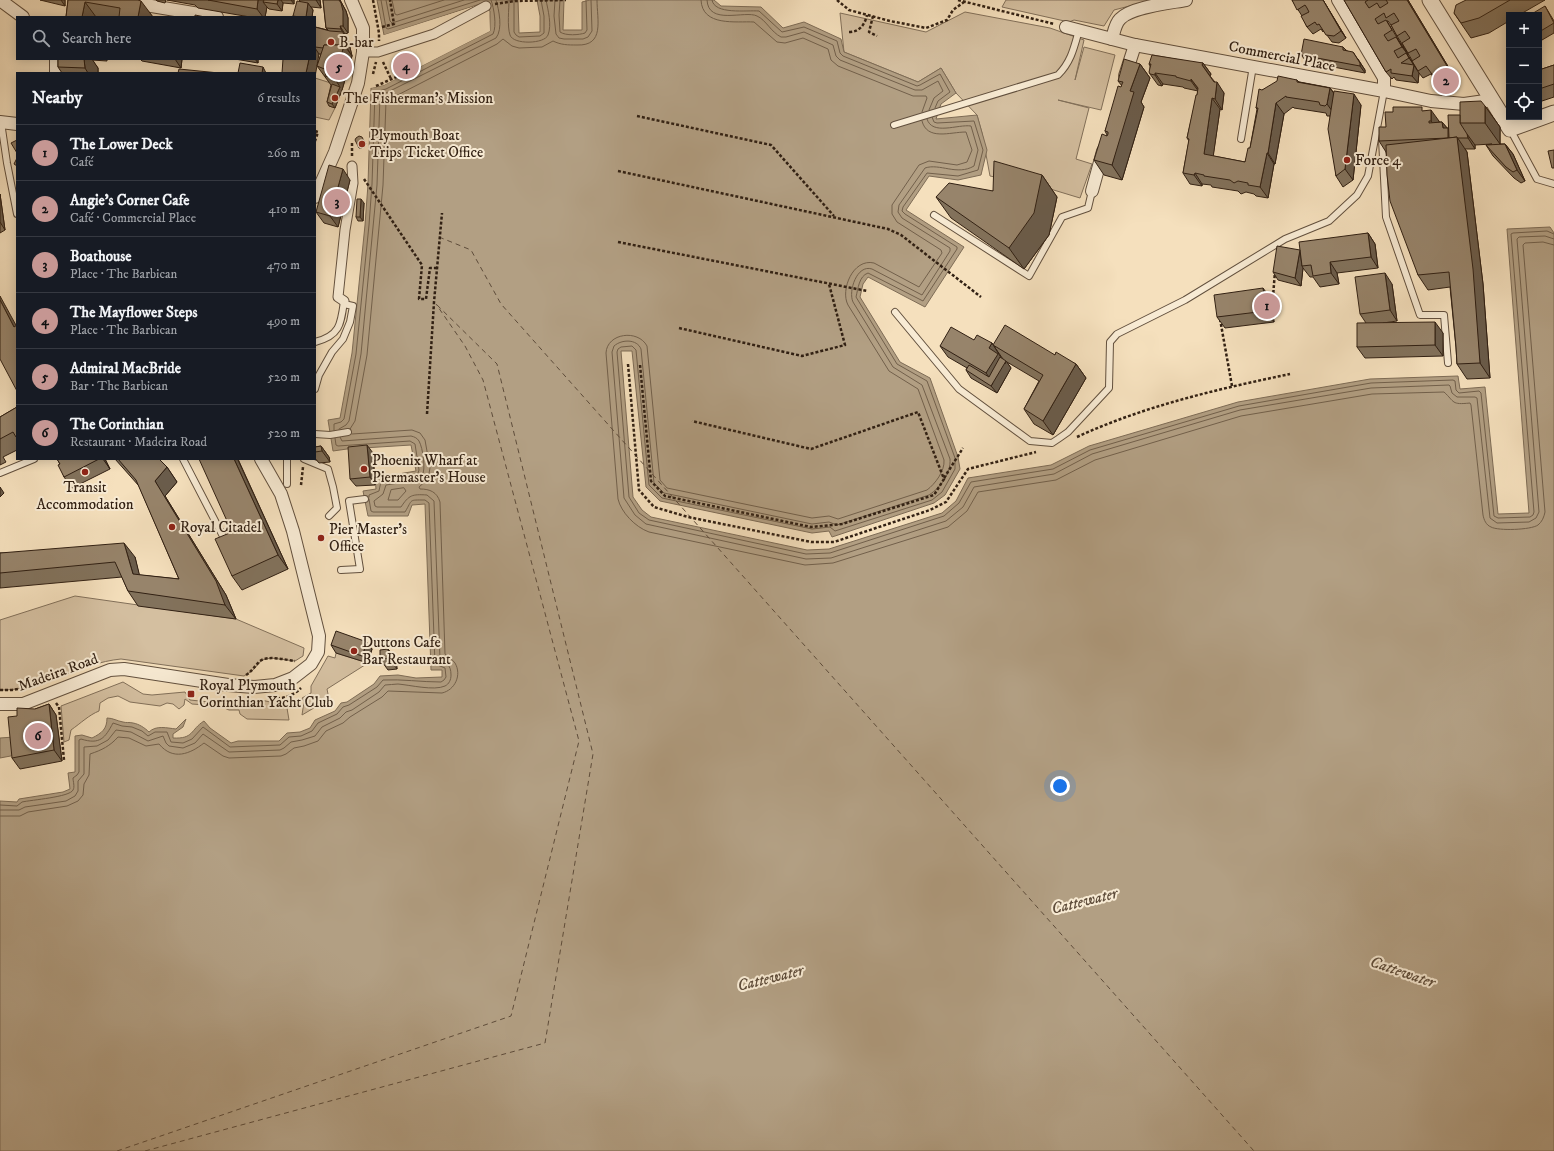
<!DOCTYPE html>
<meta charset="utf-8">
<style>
body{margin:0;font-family:"IM FELL DW Pica",serif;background:#20242c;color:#f1f3f6}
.controls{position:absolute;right:12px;top:12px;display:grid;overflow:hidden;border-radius:0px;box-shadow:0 2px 10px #0003}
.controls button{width:36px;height:36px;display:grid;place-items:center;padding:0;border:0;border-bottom:1px solid #363941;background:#171b24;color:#f1f3f6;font:20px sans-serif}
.you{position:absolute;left:1060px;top:786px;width:14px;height:14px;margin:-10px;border:3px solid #fff;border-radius:50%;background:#1a73e8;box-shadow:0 0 0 6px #1a73e833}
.badge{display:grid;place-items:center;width:26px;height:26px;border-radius:50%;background:#c59692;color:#111;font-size:13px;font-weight:700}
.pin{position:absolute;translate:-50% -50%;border:2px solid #fff;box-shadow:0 1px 4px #0006}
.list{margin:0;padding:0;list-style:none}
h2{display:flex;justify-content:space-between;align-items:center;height:52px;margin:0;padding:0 16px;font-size:17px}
h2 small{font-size:13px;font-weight:400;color:#9ea1a6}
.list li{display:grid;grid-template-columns:26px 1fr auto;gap:12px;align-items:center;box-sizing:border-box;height:56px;padding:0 16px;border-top:1px solid #363941}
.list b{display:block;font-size:15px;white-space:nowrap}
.list p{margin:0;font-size:13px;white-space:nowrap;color:#9ea1a6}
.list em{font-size:13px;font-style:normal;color:#9ea1a6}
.icon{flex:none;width:22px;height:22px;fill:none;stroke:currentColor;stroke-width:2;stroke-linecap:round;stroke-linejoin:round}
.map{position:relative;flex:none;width:1554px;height:1151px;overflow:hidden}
.search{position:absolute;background:#171b24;box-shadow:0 2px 10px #0003;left:16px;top:16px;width:300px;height:44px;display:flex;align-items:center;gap:10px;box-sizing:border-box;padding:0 14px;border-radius:0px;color:#9ea1a6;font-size:15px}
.panel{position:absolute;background:#171b24;box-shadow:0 2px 10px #0003;left:16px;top:72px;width:300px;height:388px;border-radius:0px}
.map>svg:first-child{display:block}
.green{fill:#d4bfa0;stroke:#82705a}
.water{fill:#b29f83;stroke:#7e6c56}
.pier{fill:#f5e0bd}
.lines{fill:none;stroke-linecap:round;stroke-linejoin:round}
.shore{stroke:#72604b;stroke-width:1}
.ferry{stroke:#5e4c3a;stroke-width:1;stroke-dasharray:5 4;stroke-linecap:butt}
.service-casing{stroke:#62503e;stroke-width:8}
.pedestrian-casing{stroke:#62503e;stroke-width:11}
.minor-casing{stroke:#62503e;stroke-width:14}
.tertiary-casing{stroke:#62503e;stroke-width:17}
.path{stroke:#312013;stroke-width:2.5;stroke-dasharray:3 2;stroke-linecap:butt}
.service{stroke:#f8ebd4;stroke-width:6}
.pedestrian{stroke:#f8ebd4;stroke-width:9}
.minor{stroke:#f8ebd4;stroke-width:12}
.tertiary{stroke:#f8ebd4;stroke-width:15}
.wall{fill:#82725c;stroke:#312013;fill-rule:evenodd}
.shaded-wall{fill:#6a5c4b;stroke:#312013}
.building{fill:#97846b;stroke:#312013}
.poi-dot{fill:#8f2418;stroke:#f8ebd4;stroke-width:1.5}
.labels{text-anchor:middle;stroke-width:4;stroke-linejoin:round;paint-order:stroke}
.poi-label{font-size:15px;fill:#312013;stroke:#f8ebd4;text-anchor:start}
.street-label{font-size:15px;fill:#312013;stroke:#f8ebd4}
.water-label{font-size:16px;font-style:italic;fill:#5e4c3a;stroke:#f8ebd4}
</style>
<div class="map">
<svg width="1554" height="1151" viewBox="0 0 1554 1151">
<rect width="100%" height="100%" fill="#f5e0bd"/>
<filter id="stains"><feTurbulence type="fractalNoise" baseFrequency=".005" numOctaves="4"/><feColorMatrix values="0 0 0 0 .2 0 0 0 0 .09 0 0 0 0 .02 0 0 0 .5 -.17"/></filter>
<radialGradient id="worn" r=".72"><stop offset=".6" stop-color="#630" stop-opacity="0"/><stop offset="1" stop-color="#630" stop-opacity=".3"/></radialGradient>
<g class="green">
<polygon points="1006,0 1153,0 1114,10 1104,26 1074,20 1069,22 1002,7"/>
<polygon points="965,12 1050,28 1084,40 1075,80 1084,47 1115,55 1101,110 1058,100 1089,108 1076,159 1092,164 1080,198 1047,188 990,176 982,133 977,115 956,93 941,68 918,82 844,52 840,13 926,32"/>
<polygon points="315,78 334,84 329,106 335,108 329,120 315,117"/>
<path d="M75,596L236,619L304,648L303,656L295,661L271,658L262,660L252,671L244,676L121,659C79,663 43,691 0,690V620Z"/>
<polygon points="336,653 368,663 327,689 329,699 302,715 304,702 302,698 311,693 311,686 328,656 335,658"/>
<path d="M123,682L143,694L152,695L185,692L190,700L219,703L221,700L239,704L242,700L258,704L261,700L280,704L287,708L289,720L247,719L240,714L239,710H229L220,706L192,704L185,699L184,705L179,709L173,704L167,703L160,706L130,702L118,696L108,698L100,703L99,711C89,715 81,723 71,730L69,740L64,742L61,706Z"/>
</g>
<g class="water">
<path d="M377,0H518L519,33L540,32V16L537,0H564L563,30H582V2L590,0H714L721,6L761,7L783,28L804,22L841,39L844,52L918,82L941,68L956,93L941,104L936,119L977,115L987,150L981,175L958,180L929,176L906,210L964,247L925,307L868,277L863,284L860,297L900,362L930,378L958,457L960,469L945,495L934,503L832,537L829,531L812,533L660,501L646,487L632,351H621L633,497L642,510L651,517L807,550L829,549L942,513L956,501L968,478L1051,465L1089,446L1238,402L1370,379L1458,376L1460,389L1485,387L1498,514L1529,513L1507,229L1550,227L1554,233V1151H0V801L17,802L19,799L63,792L70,789L68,773L75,772V736L82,735L92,738C102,733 107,729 107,718C113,718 117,721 123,722C126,723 129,722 133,723C139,724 145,728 149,732C156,725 167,728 176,729L186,719L183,727L173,734V738C194,739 190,730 204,721L210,728L231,743L238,741H279L287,733L300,732L310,728L315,720L335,711L341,703L347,702L374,684L380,676L398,675L416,678L442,677V670H431L425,504L412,505L408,516H368L363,491L376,489L375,478L416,471L411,445L347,449L333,451L328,420L340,418L352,353L365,225L368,184L371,88L384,85L490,31V11L480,4L384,35Z"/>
<polygon points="14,737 16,755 0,758 0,738"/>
</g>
<polygon class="pier" points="488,2 490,31 384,85 371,88 372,85 383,83 488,30 486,5 383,37 384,35"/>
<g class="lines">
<g class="shore">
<polyline points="381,0 386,28 388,29 480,0"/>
<polyline points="386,0 390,21 392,23 464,0"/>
<polyline points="392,0 395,14 397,15 444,0"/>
<path d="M509,0C509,9 507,26 510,35C513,45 545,44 548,35C552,25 548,10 546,0"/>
<polyline points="514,0 514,32 516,35 519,37 540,36 544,33 544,16 541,0"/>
<polyline points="555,0 554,16 556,34 559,38 564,39 583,39 588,37 592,31 591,0"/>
<path d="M560,0L559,15L560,32C566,36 579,35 585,33L587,30L586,0"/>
<path d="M701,0C702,27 736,21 754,22L777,42L785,43L803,38L828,49L831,60L838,66L913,96H926L927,98L922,112"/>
<path d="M707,0C708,26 745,10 757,16C766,20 771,32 781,37H786L804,32L833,45L836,56L840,60L915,90H922L938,81L943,91L934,98L929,110"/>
<path d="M712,0C714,15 747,10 759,11L782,32L804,27L837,41L840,53L843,56L917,86L920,85L940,74L950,92L938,101L935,108"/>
<path d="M932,117L934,122L937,123L974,121L983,150L978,170L958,176L927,173L903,207L902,211L905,214L957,247V249L923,301L868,273C859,276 858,289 856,297L897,364L927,381L955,458V469L942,492L932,500L835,531L830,527L812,529L662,498L649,485L636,350L632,346L621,347L618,349L617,352L629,497L639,513L649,520L806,554L830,553L944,516L959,503L971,482L1053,469L1090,450L1239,406L1371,383L1453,380L1455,381L1456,390L1459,393L1479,391L1481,393L1494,516L1498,518L1530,517L1533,515L1534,512L1511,234L1513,233L1547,231L1554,234"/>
<path d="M927,119C932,136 958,124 971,126L978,150L974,166C957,176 940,163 925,168L899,205L898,212L902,218L950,248V251L922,295L872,269C857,264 848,291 853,302L893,367L922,385L950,459C951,473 941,487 929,495L837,525L829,522L812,524L664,493L654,483L641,349C637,339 622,339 614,346L612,352L624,498L635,515L646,524L806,559L831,558L946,521L963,507L974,487L1054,474L1092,454L1240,410L1371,388L1449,385L1450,386L1452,393L1457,397H1475L1477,398L1490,518L1497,523L1529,522L1536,518L1539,512L1517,239L1519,237L1545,236L1554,239"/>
<path d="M922,121C927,141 950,132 966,132L972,150L967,162L957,165L929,161L919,165L892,205V214L897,222L941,250L942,253L919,287L874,263C853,258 840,290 848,305L889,371L918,389L944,460C945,471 935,484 927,490L838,519L829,516L812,518L667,488L660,480L647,346C638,329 607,333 606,353L618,499C621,512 635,527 649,532L805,565L833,563L948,527L967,511L978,492L1056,480L1095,460L1241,416L1372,394L1444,392C1455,402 1451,405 1470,403L1471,405L1483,515C1484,520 1486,525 1491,527C1498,531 1531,530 1538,525C1542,522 1544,517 1545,512L1523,245L1525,243L1543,242L1554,245"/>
<path d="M339,429L346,425L349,421L361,354L377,185L380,96L496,38C503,29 499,10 496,0"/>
<path d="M350,429L355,421L367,355L383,185L386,101L497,44L503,39L512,46L519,48L542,47L553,41C561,45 568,45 577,45C605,46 597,20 597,0"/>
<path d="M334,430V424L341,422L344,419L356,354L369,225L372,184L375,92L386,89L493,34C497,26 494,8 491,0"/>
<polyline points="335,438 336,445 338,446 410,441 415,444 419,470 418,473 416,475 381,481 379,491 369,495 369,497"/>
<polygon points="404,488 406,491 398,500 388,500 391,490"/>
<path d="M0,805L17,806L22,802C31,800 70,797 73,790C75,787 73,781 73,778L77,775L79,772V740L81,739C100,745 105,738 113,723L122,726L132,727L142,731L148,736L155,732H167L171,742L183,743L192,739L203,727L230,747L280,745L289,737L301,736L312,731L318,723L337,714L343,707L349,705L377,687L383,680C402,679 421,682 441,682L444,680L446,677L445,668L435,664L429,503L425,500C408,500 413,499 405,512H373L371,511L369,499"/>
<path d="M0,810H19L25,807L66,801L75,796L78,791V781L84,774V747L97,746L108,740L116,730L131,732L148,741L163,736L166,743L169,746L183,748L195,743L203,734L229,752L280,750L284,748L291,742L302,740L315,736L322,727L340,718L346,712L352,710L379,692L385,685C389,685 394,684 398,684C410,685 434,691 445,686C449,684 451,680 451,675C451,664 446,664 440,659L434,501L427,495C412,494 409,495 401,507H377L375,506L374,501L383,494L386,485L417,480L422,476C426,470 423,448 419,441C417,438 415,437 411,436L342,441L340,437"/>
<path d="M0,816H20L28,812L67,806L78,801L83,795L84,784L89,775L90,754C102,750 110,746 118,737L129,738L146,746L159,744C173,761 190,754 204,743L223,756L229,758L281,756L286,754L294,748L304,746L318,741L326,731L343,723L350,717L382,697L388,691L442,693C455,690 462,675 455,663C452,659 448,657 445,654L440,502C437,492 430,489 420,489L419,487L428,479L430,468L425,440L420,433L412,430L352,434"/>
</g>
<g class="ferry">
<polyline points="439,237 471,250 501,304 1254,1151"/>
<polyline points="117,1151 511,1016 579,741 483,380 465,346 436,304"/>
<polyline points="145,1151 545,1043 593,754 497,364 434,302"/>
</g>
<g class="service-casing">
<g id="service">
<polyline points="1,122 7,163 17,214"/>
<path d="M894,125L1058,75C1071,62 1074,48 1079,30"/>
<polyline points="1510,129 1537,179 1554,184"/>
<polyline points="1241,139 1253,66"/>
<polyline points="1382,139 1386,217 1420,315 1444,315 1448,363"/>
<polyline points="934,215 1029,276 1062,217 1088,208 1092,191"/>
<polyline points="895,312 959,389 1030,441 1052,443 1058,439 1068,432 1109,388 1110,342 1117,334 1185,300 1285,239 1329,221 1357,195 1368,176 1384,91"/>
<path d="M315,342C340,336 341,324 344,301"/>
<polyline points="315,389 319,375 332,352 343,339 350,322 353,306 344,304"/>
<polyline points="315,434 330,435 348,432"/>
<polyline points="183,459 226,542"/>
<polyline points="304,459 328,469 333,487 337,508 329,516"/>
<polyline points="0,473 34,459"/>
<polyline points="287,484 287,459"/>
<polyline points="341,570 360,569 349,501 365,499"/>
</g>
</g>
<g class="pedestrian-casing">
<g id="pedestrian">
<polyline points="363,52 378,52 434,34 486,6"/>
<polyline points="344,301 338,297 345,230 353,183 352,166"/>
</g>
</g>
<g class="minor-casing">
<g id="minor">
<polyline points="0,0 23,17"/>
<polyline points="116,0 217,17"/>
<polyline points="1338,0 1384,78 1384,91"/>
<polyline points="1066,27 1135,45 1384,91 1431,101 1464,104 1492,100"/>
<path d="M1112,39C1114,32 1115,24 1120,19C1131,7 1170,3 1186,0"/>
<polyline points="56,73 56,59"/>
<polyline points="1125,76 1135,45"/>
<polyline points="0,122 17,124"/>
<polyline points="1092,191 1103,151"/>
<polyline points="315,197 335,152 358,83 363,52 363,28 351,0"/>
<polyline points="0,704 23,704 110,670 124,669 228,685 254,687 275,685 293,678 311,664 318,652 319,636 293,531 281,494 261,459"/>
</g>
</g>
<g class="tertiary-casing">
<polyline id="tertiary" points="1430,0 1510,129 1554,113"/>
</g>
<g class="path">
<polyline points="373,0 379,33 379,41"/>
<polyline points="837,0 849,10 890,21 926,28 947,20 953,10 964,2"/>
<polyline points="958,0 1054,24"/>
<polyline points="495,4 515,1 566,0"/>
<polyline points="873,16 869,32 877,36"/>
<polyline points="382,27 394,24 390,0"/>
<path d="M849,32C860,32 865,24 867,15"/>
<polyline points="383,62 391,79"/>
<polyline points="373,74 376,62"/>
<polyline points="376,86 401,75"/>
<polyline points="637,116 771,145 834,216"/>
<polyline points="315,131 318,132 315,141"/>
<polyline points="352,143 352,156"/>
<polyline points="618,171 888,229 901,235 981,297"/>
<polyline points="364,179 422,265 419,299 426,299 430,268 437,268"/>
<polyline points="618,242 867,291"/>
<polyline points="1267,297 1273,297 1275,271"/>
<polyline points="1220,319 1232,386"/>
<polyline points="679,328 802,356 845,345 829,284"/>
<polyline points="628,364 639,490 654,507 688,517 811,542 834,542 930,510 946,502 968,469 1036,452"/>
<polyline points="640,365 651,481 665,496 811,527 842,524 934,495 944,479 918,412 811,449 692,421"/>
<polyline points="427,414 434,302 442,213"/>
<path d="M1077,437C1144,406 1218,389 1290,374"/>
<polyline points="944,478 963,448"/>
<polyline points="301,485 303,467"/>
<path d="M246,675C252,671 255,666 260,661C268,655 286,660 295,661"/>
<polyline points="0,690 12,690 29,687"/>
<path d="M277,698C285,699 295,694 301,688"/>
<polyline points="56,703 59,707 64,760"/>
</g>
<use href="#service" class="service"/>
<use href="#pedestrian" class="pedestrian"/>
<use href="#minor" class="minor"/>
<use href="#tertiary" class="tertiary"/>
</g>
<g class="wall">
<polygon points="40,0 65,0 65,6"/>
<polygon points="68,0 138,0 153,17 66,17"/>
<polygon points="156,0 166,0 165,3 157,1"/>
<polygon points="167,0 294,0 294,4 283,3 282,11 269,9 267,7 265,17 250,17 198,8 195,5"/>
<polygon points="299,0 320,0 321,8 311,7 313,10 312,17 294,17 293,16 301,2"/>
<polygon points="323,0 340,0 346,11 348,18 348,33 345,34 348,39 352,56 342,90 335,108 329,106 327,102 331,85 317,66 321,54 319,54 315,59 315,27 328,30 326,28"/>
<polygon points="1292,0 1323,0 1346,38 1339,43 1332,42 1324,31 1323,32 1321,29 1313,34 1307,27 1302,16"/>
<path d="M1344,0H1408L1455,78L1456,84L1455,87L1450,90L1442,88L1431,74L1423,78L1419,73L1418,83L1396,80L1394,77L1392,79L1386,72ZM1387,21H1388L1391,25L1397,36L1412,60L1416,67L1407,54Z"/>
<polygon points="1466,0 1545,0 1519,15 1509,15 1509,21 1489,33 1471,38 1454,13"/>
<polygon points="1545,6 1554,21 1554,33 1542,40 1539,36 1539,15"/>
<polygon points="1343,47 1346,50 1358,59 1365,70 1365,73 1307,62 1301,55"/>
<polygon points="58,59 107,59 107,61 92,60 98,68 98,73 62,73 58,67"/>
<polygon points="140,59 182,59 181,68 142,61"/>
<polygon points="235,59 258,59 258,63"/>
<polygon points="1203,63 1211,74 1210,76 1224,93 1222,110 1220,109 1213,156 1245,162 1250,148 1257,109 1256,108 1262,90 1297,80 1299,82 1330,88 1334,93 1361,105 1353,180 1343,187 1336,176 1330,116 1327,116 1326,113 1294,108 1293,107 1284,114 1275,164 1274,164 1268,198 1256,196 1254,194 1246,192 1241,194 1238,191 1212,187 1211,185 1202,184 1202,186 1190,184 1183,173 1189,141 1187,138 1198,91 1184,88 1183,87 1163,84 1162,86 1158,85 1150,74 1150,66 1149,64"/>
<polygon points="1140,64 1150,78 1141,102 1144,107 1122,180 1104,175 1094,160 1107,135 1105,131 1122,86 1118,81"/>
<polygon points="1554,65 1554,97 1539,102 1539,70"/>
<polygon points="1485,106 1500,127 1500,144 1505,144 1513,154 1525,181 1521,183 1514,178 1493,156 1486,145 1492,144 1475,145 1475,149 1465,149 1467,152 1483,284 1490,378 1467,379 1457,364 1456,347 1450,287 1428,290 1418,275 1386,152 1379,141 1386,127 1424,111 1439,121 1439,122 1442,122 1447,128 1449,129"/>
<polygon points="364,140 366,144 362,148 359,148 357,144"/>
<polygon points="1042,175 1057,197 1049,235 1024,269 951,218 936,197 993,191"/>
<polygon points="350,180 338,227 324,223 316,212"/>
<polygon points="0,194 5,230 0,233"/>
<polygon points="364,203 363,221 358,221 356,217"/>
<polygon points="1368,233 1375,244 1378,268 1337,273 1339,284 1320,287 1313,277 1310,277 1303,268 1301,286 1278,280 1273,272 1300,250"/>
<polygon points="1392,284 1397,321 1383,323 1443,333 1443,356 1365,358 1357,347 1366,323 1360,314"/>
<polygon points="1271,299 1274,322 1225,328 1217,317"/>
<polygon points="974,340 992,343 999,354 999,355 1000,357 1003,359 993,345 1055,355 1076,364 1086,378 1053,435 1034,424 1024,409 1039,381 1007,362 1011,368 997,393 971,378 966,370 967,368 948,357 940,346"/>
<polygon points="17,407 17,450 3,457 6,462 0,465 0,417"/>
<polygon points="321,446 329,457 330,462 319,463 315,458 315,447"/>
<polygon points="373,453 375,485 356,486 350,479"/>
<polygon points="57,459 105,459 110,469 72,488 64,477 60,464"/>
<polygon points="115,459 159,459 167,467 177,482 165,496 226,595 236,619 138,606 128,591 122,577 0,588 0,553 135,557 139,575 179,579 139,486"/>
<polygon points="234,459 238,459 288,569 242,590 232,576 232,532"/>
<polygon points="367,642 372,649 368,663 336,653 331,645"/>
<polygon points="388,649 396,660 397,669 388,670 380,659"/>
<polygon points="49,704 56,715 62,761 20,769 12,758 35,709"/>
</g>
<g class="shaded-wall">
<polygon points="61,0 65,0 65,6"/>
<polygon points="258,0 268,0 263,2 267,7 265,17 263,17 257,9"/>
<polygon points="278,0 281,0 283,3 282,11 277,4"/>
<polygon points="291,0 294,0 294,4"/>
<polygon points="316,0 320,0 321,8"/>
<polygon points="339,0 340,0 346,11 348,18 348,33 343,26"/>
<polygon points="1323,0 1346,38 1341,31"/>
<polygon points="1407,0 1408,0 1455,78 1456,84 1455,87 1450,79"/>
<polygon points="141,1 153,17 138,17"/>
<polygon points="85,2 96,17 82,17"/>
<polygon points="308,3 313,10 312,17 306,17"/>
<polygon points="340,26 348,39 352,56 347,48 343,33 341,29"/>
<polygon points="1396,37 1401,44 1408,54 1402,47"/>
<polygon points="344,45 352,56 342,90 335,108 332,104 340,87 335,79"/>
<polygon points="315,48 319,54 315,77 315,73 306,73 309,59 315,59"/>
<polygon points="1353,52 1365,70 1365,73 1360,66"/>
<polygon points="1406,53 1419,73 1418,83 1412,76 1414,65"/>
<polygon points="84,59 92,59 98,68 98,73 88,73 85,68"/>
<polygon points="175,59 182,59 181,68"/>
<polygon points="255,59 258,59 258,63"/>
<polygon points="1203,63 1211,74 1210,76 1202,65"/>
<polygon points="1140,64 1150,78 1141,102 1144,107 1122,180 1112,165 1130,91"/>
<polygon points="263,67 266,73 262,73"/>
<polygon points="1155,73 1163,84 1162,86 1155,75"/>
<polygon points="1191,79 1199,90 1199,92 1191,81"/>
<polygon points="1217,82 1224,93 1222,110 1215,99"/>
<polygon points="1330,88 1338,99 1335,115 1327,104"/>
<polygon points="1354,94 1361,105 1353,180 1345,169"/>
<polygon points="1212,98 1220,109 1212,165 1204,154"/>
<polygon points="1276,103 1284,114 1275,164 1268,153"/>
<polygon points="1485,106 1500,127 1500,144 1485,123"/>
<polygon points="1431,110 1439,121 1439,132 1431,121"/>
<polygon points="1442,122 1448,129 1448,128 1455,138 1448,139 1443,128"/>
<polygon points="1467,134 1475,145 1475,149 1468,138"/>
<polygon points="1457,137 1467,152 1483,284 1490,378 1480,363"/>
<polygon points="1505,144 1513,154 1525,181 1517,170"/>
<polygon points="1267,153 1274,164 1268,198 1260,187"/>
<polygon points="343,169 350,180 338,227 330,216"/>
<polygon points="1195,173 1202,184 1202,186 1194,175"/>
<polygon points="1042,175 1057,197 1049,235 1024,269 1009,248"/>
<polygon points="0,194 5,230 0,222"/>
<polygon points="361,199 364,203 363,221 360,217"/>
<polygon points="1368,233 1375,244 1378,268 1371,257"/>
<polygon points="1300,250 1302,266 1303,268 1301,286 1295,278"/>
<polygon points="1330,262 1337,273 1339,284 1331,273"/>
<polygon points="1385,273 1392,284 1397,321 1390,310"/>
<polygon points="1263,288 1271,299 1274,322 1266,311"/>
<polygon points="0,296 17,327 14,327 0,300"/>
<polygon points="1435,322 1443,333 1443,356 1435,345"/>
<polygon points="992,343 1005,364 1006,361 1011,368 997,393 991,386 993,383 986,373 989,348"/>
<polygon points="1076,364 1086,378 1053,435 1043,421"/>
<polygon points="367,445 373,453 375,485 370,477"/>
<polygon points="321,446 329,457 330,462 322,451"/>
<polygon points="103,459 105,459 110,469"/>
<polygon points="234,459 238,459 238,460 288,569 278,555"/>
<polygon points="167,467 177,482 165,496 226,595 236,619 225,605 155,481"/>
<polygon points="0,487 4,493 0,497"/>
<polygon points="124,543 135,557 143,589 133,574"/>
<polygon points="367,642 372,649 368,663 362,656"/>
<polygon points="388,649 396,660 397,669 389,658"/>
<polygon points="49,704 56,715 62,761 54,750"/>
</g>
<g class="building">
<polygon points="68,0 138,0 141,1 138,17 119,17 120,8 85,2 82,17 66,17"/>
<polygon points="208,0 258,0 257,9"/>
<polygon points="264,0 278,0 277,4 263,2"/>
<polygon points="323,0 339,0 341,3 343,11 343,26 340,26 341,29 326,28"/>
<polygon points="1292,0 1323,0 1341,31 1334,36 1326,35 1319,24 1317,25 1315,22 1307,27 1301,16 1309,12 1307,8 1305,5 1297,10"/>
<polygon points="1344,0 1368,0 1365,2 1369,8 1377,3 1380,8 1388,3 1386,0 1407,0 1450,71 1451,76 1450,79 1445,82 1437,81 1426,66 1418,71 1412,61 1420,56 1416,49 1408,53 1402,43 1410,38 1405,31 1397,36 1391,25 1399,21 1394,13 1386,18 1384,13 1375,19 1378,24 1386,20 1392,30 1384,35 1388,41 1396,37 1402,47 1394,51 1398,58 1406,53 1409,58 1401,63 1414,65 1412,76 1391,73 1391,69 1386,72"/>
<polygon points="1466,0 1510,0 1479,18 1461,23 1454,13 1456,5"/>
<polygon points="297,1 308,3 306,17 299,17 293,16"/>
<polygon points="1545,6 1554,23 1539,32 1539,15 1530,15"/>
<polygon points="195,15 205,17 195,17"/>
<polygon points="315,27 330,31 343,32 347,48 344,45 324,45 323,48 315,47"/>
<polygon points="1304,39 1343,47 1343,50 1353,52 1360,63 1360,66 1301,55"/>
<polygon points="324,45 344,45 335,79 325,76 327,70 317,66"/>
<polygon points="1152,55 1203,63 1202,65 1214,82 1217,82 1215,99 1212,98 1204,154 1245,162 1248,148 1250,148 1258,108 1256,108 1259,89 1262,90 1277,81 1278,76 1297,80 1297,82 1330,88 1327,104 1325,106 1320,105 1319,102 1286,97 1286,96 1276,103 1268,153 1267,153 1260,187 1248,185 1248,183 1238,181 1234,183 1230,180 1204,176 1204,175 1195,173 1194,175 1183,173 1189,139 1187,138 1196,95 1197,95 1198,88 1191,79 1191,81 1176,77 1176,76 1155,73 1155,75 1150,74 1149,72 1151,64 1149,64"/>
<polygon points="58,59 84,59 85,68 58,67"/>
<polygon points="283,59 309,59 306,73 282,73"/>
<polygon points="1124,59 1140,64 1130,91 1134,92 1112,165 1094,160 1102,134 1107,136 1108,134 1108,132 1105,131 1118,86 1121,87 1122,84 1123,82 1118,81"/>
<polygon points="240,63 263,67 262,73 238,73"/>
<polygon points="1554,65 1554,84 1539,89 1539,70"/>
<polygon points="179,69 219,73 178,73"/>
<polygon points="332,84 340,87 332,104 327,102"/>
<polygon points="1334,91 1354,94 1345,169 1336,176 1328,129"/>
<polygon points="1481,101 1485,106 1485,123 1460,123 1460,102"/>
<polygon points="1393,107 1422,107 1422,111 1431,110 1431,121 1429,121 1429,123 1442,122 1443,128 1448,128 1448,138 1379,141 1379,127 1386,127 1385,112 1393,112"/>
<polygon points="1448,115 1460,115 1460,123 1467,134 1468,138 1457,138 1457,137 1449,138"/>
<polygon points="359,136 362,137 364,141 360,145 357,144 355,140 356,138"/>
<polygon points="1457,137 1473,269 1480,363 1457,364 1456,347 1449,272 1418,275 1390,201 1387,175 1386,145"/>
<polygon points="17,140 17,153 11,143"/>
<polygon points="1505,144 1517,170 1513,172 1506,167 1486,145"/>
<polygon points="1554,150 1554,168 1552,168 1548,151"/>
<polygon points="17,158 17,166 14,164"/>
<polygon points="994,161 1042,175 1034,213 1009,248 936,197 949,183 993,191"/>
<polygon points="329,165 343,169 330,216 316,212"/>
<polygon points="357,199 361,199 360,217 356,217"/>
<polygon points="1368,233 1371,257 1330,262 1331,273 1313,276 1311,265 1302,266 1299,242"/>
<polygon points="1277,246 1300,250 1295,278 1273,272"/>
<polygon points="1385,273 1390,310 1360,314 1355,277"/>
<polygon points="1263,288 1266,311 1217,317 1214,295"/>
<polygon points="0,300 14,327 17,325 17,391 0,359"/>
<polygon points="1435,322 1435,345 1357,347 1357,323"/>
<polygon points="1005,325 1055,355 1056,352 1076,364 1043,421 1024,409 1043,375 993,345"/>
<polygon points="951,327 974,340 977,335 992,343 989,348 998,354 986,373 940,346"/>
<polygon points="1000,357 1006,361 991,386 966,370 969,365 989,377"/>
<polygon points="17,407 17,437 16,437 13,432 0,439 0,417"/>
<polygon points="367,445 370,477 350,479 348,447"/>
<polygon points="321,446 322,451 315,452 315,447"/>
<polygon points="57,459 99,459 64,477 58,465 60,464"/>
<polygon points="118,459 159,459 167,467 155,481 216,581 225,605 128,591 115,562 0,573 0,553 124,543 133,574 179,579 136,480"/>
<polygon points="199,459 234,459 278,555 232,576 215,539 232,532"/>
<polygon points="336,631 367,642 362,656 331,645"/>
<polygon points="388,649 389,658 380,659 380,650"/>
<polygon points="49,704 54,750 12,758 8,717 17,716 17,708 35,709"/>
</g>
<g class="poi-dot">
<circle cx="331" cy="42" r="4"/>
<circle cx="335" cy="98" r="4"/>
<circle cx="362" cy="144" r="4"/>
<circle cx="1347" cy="160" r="4"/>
<circle cx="364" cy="469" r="4"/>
<circle cx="85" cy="472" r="4"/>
<circle cx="172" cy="527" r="4"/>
<circle cx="321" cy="538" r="4"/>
<circle cx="354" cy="651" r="4"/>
<rect x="187" y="690" width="8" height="8" rx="2"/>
</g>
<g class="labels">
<g class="poi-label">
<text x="339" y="47">B-bar</text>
<text x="343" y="103">The Fisherman's Mission</text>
<text x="370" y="140">Plymouth Boat<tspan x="370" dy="17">Trips Ticket Office</tspan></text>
<text x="1355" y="165">Force 4</text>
<text x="372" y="465">Phoenix Wharf at<tspan x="372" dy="17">Piermaster's House</tspan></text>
<text x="85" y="492" text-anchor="middle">Transit<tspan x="85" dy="17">Accommodation</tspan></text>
<text x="180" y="532">Royal Citadel</text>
<text x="329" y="534">Pier Master's<tspan x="329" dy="17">Office</tspan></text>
<text x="362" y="647">Duttons Cafe<tspan x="362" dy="17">Bar Restaurant</tspan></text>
<text x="199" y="690">Royal Plymouth<tspan x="199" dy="17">Corinthian Yacht Club</tspan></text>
</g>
<g class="street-label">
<text transform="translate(1282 56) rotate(11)" y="5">Commercial Place</text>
<text transform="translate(58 672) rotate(-20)" y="5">Madeira Road</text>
</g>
<g class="water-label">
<text transform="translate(1084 900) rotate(-14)" y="6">Cattewater</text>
<text transform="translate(1403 971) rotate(19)" y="6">Cattewater</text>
<text transform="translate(770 977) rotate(-14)" y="6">Cattewater</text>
</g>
</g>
<rect width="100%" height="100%" filter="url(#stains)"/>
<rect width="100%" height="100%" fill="url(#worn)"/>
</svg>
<div class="controls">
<button>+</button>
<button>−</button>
<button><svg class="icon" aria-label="locate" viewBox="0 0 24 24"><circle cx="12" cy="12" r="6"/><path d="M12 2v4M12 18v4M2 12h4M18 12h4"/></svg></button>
</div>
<div class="you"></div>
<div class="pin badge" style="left:1267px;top:306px">1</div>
<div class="pin badge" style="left:1446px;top:81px">2</div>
<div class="pin badge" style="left:337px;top:202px">3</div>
<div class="pin badge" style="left:406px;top:66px">4</div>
<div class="pin badge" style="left:339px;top:67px">5</div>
<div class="pin badge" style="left:38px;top:736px">6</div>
<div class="search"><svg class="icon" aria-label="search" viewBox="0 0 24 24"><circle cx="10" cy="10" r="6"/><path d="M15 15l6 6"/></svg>Search here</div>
<section class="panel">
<h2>Nearby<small>6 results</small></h2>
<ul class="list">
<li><span class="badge">1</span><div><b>The Lower Deck</b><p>Café</p></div><em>260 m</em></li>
<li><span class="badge">2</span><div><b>Angie's Corner Cafe</b><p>Café · Commercial Place</p></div><em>410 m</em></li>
<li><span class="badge">3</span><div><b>Boathouse</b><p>Place · The Barbican</p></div><em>470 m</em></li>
<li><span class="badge">4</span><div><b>The Mayflower Steps</b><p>Place · The Barbican</p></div><em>490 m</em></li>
<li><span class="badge">5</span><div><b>Admiral MacBride</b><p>Bar · The Barbican</p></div><em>520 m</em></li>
<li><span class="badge">6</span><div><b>The Corinthian</b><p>Restaurant · Madeira Road</p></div><em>520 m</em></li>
</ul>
</section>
</div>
